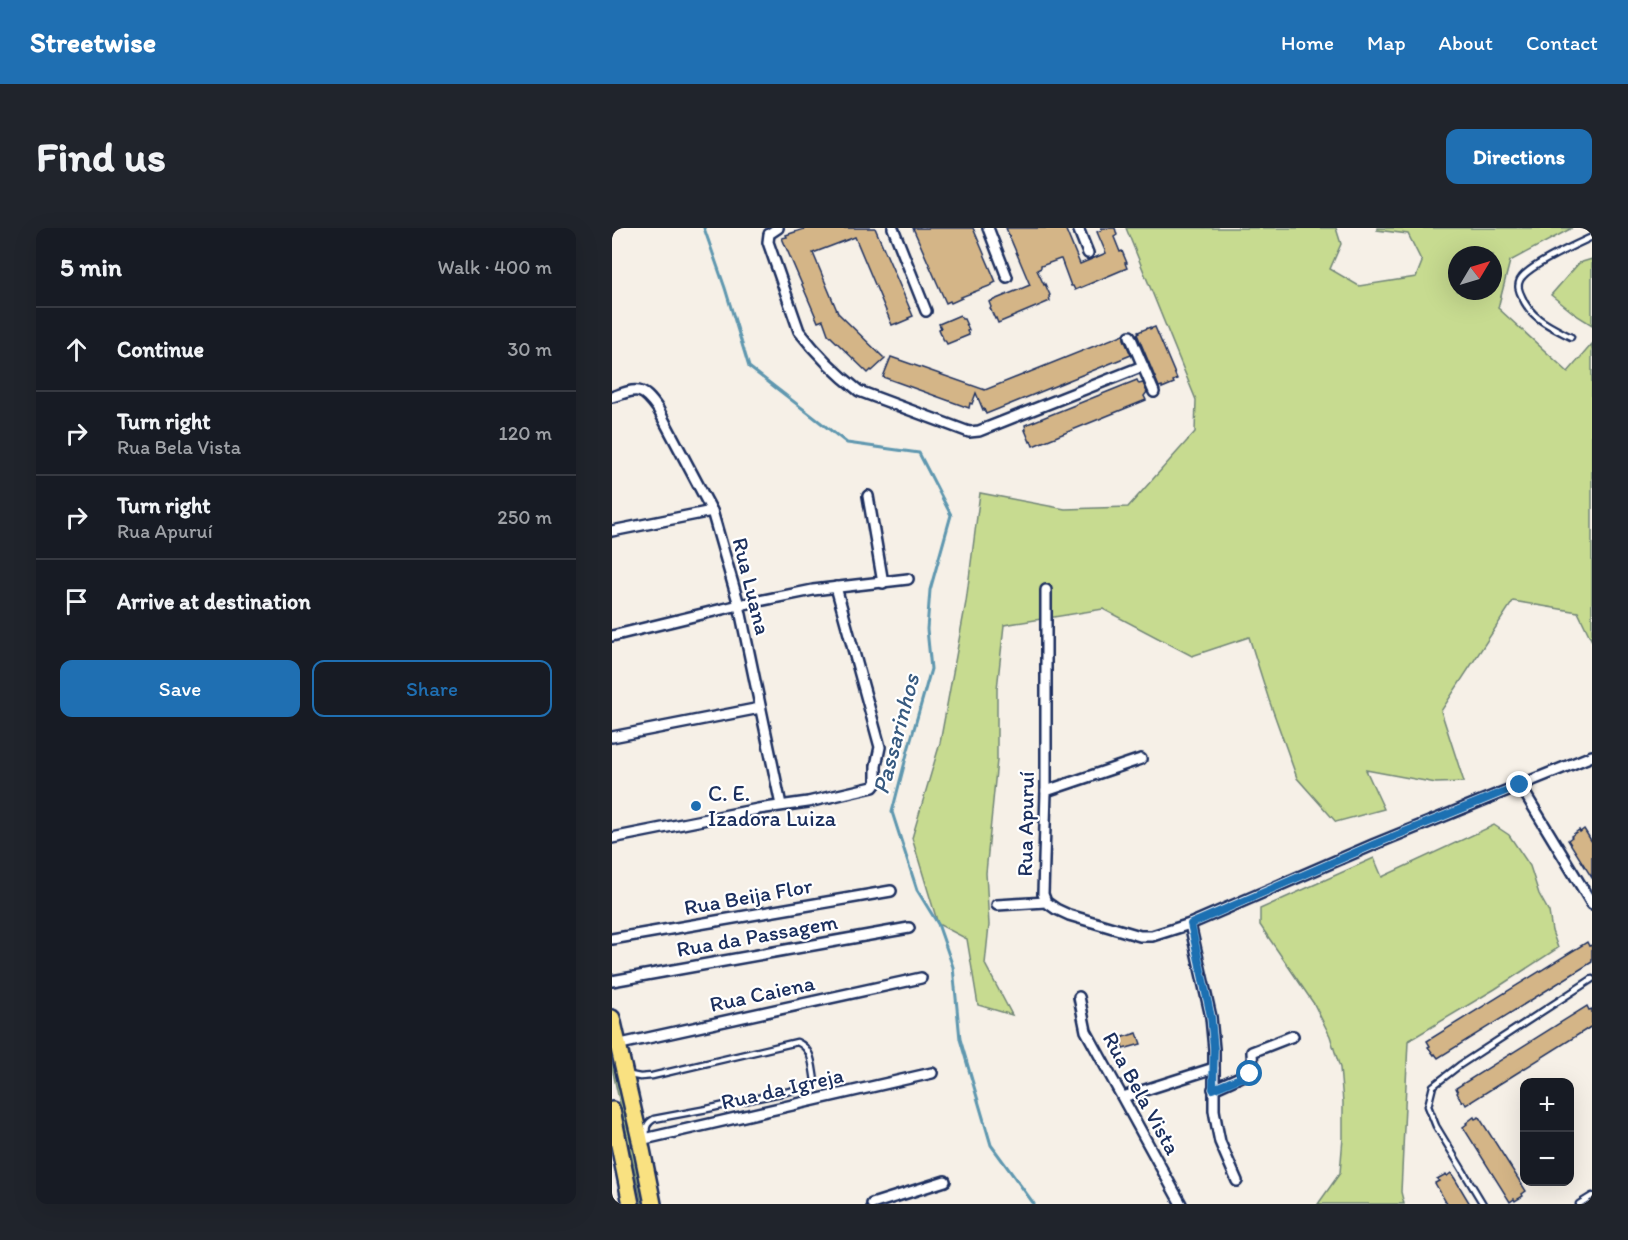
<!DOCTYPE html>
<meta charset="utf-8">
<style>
body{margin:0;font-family:Itim,sans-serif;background:#20242c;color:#f1f3f6}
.controls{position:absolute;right:18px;bottom:18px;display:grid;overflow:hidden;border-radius:12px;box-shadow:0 6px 24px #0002}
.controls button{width:54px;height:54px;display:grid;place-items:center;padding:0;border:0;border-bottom:2px solid #363941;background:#171b24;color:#f1f3f6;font:30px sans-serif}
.compass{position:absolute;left:836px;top:18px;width:54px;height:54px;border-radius:50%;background:#171b24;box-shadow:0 6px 24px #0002;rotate:52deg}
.stop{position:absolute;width:18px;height:18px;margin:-14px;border:4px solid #1f6fb2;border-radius:50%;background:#fff}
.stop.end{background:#1f6fb2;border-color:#fff;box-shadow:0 2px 6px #0008}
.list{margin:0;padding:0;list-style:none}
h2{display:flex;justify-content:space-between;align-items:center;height:78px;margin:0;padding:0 24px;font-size:26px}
h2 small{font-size:20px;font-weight:400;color:#9ea1a6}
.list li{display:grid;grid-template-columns:39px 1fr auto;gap:18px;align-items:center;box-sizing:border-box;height:84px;padding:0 24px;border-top:2px solid #363941}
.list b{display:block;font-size:22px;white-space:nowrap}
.list p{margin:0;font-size:20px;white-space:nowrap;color:#9ea1a6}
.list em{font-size:20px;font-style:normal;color:#9ea1a6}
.actions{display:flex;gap:12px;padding:18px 24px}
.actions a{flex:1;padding:14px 0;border:2px solid #1f6fb2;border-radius:12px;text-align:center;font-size:21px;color:#1f6fb2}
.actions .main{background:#1f6fb2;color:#fff}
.icon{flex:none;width:33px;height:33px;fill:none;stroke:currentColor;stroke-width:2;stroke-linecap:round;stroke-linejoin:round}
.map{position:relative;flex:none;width:980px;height:976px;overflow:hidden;border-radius:12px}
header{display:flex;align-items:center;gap:36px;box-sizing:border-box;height:84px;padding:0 30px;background:#1f6fb2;color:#fff}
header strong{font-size:28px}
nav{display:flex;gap:33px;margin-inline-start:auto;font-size:21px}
.intro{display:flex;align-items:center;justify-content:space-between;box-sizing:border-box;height:144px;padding:0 36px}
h1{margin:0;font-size:42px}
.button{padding:15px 27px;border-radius:12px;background:#1f6fb2;color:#fff;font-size:21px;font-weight:700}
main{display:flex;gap:36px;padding:0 36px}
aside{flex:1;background:#171b24;border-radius:12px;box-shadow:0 6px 24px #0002}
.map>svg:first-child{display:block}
.green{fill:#c7db90;stroke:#718577;stroke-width:1.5;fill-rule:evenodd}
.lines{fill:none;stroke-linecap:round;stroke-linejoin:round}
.stream{stroke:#5e97af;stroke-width:3}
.building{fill:#d4b587;stroke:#1b2f5e;stroke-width:1.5}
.lane-casing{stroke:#1b2f5e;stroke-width:9}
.street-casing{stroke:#1b2f5e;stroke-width:14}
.primary-casing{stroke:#1b2f5e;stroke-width:20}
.lane{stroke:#fff;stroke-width:4.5}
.street{stroke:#fff;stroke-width:9}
.primary{stroke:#f9e181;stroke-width:15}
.route{stroke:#1f6fb2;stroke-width:8}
.poi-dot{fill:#1f6fb2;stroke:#fff;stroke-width:2}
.labels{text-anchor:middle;stroke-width:4.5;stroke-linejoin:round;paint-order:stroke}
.street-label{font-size:22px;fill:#1b2f5e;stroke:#fff}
.poi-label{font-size:22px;fill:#1b2f5e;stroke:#fff;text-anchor:start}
.water-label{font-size:24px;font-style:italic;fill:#375a80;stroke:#fff}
</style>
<header>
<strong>Streetwise</strong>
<nav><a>Home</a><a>Map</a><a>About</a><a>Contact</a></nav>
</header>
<div class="intro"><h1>Find us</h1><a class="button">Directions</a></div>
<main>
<aside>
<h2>5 min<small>Walk · 400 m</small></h2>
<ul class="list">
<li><svg class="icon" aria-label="ahead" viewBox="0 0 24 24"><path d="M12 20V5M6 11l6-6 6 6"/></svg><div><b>Continue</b></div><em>30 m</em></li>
<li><svg class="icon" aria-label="right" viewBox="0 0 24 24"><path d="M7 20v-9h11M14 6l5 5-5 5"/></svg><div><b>Turn right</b><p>Rua Bela Vista</p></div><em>120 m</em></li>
<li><svg class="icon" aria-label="right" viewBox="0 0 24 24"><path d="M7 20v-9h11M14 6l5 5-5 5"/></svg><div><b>Turn right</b><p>Rua Apuruí</p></div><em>250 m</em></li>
<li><svg class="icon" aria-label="arrive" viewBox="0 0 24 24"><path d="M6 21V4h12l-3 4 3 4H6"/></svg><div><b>Arrive at destination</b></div></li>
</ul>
<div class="actions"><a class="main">Save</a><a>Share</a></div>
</aside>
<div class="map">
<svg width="980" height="976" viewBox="0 0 980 976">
<rect width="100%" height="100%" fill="#f6f0e7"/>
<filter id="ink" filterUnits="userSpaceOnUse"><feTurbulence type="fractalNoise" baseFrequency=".0167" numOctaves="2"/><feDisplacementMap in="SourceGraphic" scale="12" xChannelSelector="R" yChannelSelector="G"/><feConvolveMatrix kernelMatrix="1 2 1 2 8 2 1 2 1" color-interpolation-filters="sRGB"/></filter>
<g filter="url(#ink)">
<g class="green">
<path d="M514,0H724L729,16L718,41L747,58L804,49L810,34L796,6L765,2V0H960L898,33L886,80L956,144L980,116V413L966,384L901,373L829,483L852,554L824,555L754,542L772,581L724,594L685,550L657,472L637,409L580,428L491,381L392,397L385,461V532L374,645L377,697L373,736L400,787L366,777L355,711L326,696L300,610L328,515L354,374L368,265L453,281L516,279L583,204L584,172ZM845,27H881V63H845Z"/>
<polygon points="980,31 980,97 964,87 939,67 967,35"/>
<polygon points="882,597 897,607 918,638 927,666 937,684 940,703 946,720 883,761 796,813 789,964 792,976 706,976 728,945 731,910 731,874 728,840 718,808 702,776 648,697 648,681 762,630 770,649"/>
<polygon points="0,828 2,828 37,976 30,976 0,840"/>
</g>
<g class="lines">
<polyline class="stream" points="92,0 113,60 137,139 235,215 307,225 339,287 318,362 315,401 319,441 296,522 280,584 305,662 326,696 341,739 348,811 379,917 422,976"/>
</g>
<g class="building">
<polygon points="195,0 263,0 301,88 296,90 297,91 285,96 285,95 280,97 243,9 201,25 226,85 273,131 260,143 259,142 256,145 216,106 211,92 206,94 170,10 175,9 174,7"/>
<polygon points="301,0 361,0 384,54 380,56 380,57 349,69 350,70 339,75 338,73 334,75"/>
<polygon points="394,0 453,0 468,36 494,25 485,4 490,2 489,0 503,0 505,7 502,9 508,24 510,23 515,35 513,35 515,40 463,62 461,58 459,58 449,31 448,31 429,38 429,40 425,42 432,57 433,56 438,67 437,68 438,73 386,95 384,90 383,91 378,80 379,79 377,74 418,57"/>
<polygon points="348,87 350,91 352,91 357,102 355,103 357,107 335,116 333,112 332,113 327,101 329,100 327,96"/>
<polygon points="538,99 538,101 543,99 565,151 561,153 562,155 550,160 550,158 547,159 525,106 527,105 526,104"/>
<polygon points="512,106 512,111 519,127 374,186 372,181 371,182 364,165 360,176 358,175 357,180 271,149 279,129 373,162"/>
<polygon points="525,152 527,156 531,155 535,164 532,168 534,172 421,218 419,213 418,214 413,202 414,202 413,197"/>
<polygon points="972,601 980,614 980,650 956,612 960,609 959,608 967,602 968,604"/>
<polygon points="975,714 977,718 980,717 980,734 826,830 823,826 822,827 816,819 818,818 815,813"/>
<polygon points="975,778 977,782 980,781 980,798 854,877 852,873 850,874 845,865 846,864 844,860"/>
<polygon points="525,805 529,816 511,821 508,810"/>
<polygon points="862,889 863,891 867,889 914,963 910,966 911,968 903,973 902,971 898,974 851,899 855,896 854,895"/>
<polygon points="839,945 843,951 858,976 835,976 823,955 827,953 825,951 834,946 835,948"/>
</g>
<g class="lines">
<g class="lane-casing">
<g id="lane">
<path d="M959,109C940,99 919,91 910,69C907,63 905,58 908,52C915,38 965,16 980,9"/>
<path d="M18,847L28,849L40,848L185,814C201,821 200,837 203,853L202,857L197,859L95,881L42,891C33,896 34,901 35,911"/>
<polyline points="871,976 824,898 816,878 821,858 848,837 980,751"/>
<polyline points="967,976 980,968"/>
</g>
</g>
<g class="street-casing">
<g id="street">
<path d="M166,0L157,6L156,14L187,103C204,125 225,146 247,163L357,204L367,203L531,138"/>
<polyline points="281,0 314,83"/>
<polyline points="376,0 395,49"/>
<polyline points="466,0 476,25"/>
<polyline points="518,108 542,164"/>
<path d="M0,169C25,160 30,158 46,181L100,283L127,377L169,577"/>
<polyline points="256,268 271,355"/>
<polyline points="0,303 100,283"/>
<polyline points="434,362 434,563 431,666 434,674 444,681 457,687 528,708 540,708 578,696 763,616 980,528"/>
<polyline points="0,408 127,377 201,362 296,351"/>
<polyline points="0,509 148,480"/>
<polyline points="908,557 980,676"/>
<polyline points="434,563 529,531"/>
<polyline points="0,610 146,581 196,574 261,559 264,555 264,538 268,519 224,359"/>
<polyline points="385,677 434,674"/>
<polyline points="578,696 599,789 602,821 602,882 605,899 608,914 625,953"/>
<polyline points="0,711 279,663"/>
<polyline points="0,753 297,700"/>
<polyline points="467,769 474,803 569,976"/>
<polyline points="4,817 309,750"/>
<polyline points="601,861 641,843 640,824 681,808"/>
<polyline points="511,869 602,840"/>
<polyline points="28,912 320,845"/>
<polyline points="260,976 333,953"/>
</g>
</g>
<g class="primary-casing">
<g id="primary">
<polyline points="0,790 28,912 41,976"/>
<polyline points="0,882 19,976"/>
</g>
</g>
<use href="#lane" class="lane"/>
<use href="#street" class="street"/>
<use href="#primary" class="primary"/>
</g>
</g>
<g class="lines" filter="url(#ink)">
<polyline class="route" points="638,846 601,861 602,821 599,789 579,696 763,616 908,557"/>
</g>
<circle class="poi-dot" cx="84" cy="578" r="6"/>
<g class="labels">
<g class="street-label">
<text transform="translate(140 358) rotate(76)" y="8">Rua Luana</text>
<text transform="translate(413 596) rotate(-89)" y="8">Rua Apuruí</text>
<text transform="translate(136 668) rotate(-10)" y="8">Rua Beija Flor</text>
<text transform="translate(145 707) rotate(-10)" y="8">Rua da Passagem</text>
<text transform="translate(150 765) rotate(-12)" y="8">Rua Caiena</text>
<text transform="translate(170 860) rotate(-13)" y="8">Rua da Igreja</text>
<text transform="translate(530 865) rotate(61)" y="8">Rua Bela Vista</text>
</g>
<g class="poi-label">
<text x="96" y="573">C. E.<tspan x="96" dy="25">Izadora Luiza</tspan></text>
</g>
<g class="water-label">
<text transform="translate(284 506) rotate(-75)" y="8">Passarinhos</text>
</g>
</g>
</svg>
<div class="controls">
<button>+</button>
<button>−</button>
</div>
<svg class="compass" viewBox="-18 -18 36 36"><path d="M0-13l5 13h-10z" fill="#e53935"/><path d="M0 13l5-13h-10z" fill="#9ea1a6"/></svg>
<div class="stop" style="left:638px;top:846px"></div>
<div class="stop end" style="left:908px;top:557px"></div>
</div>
</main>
